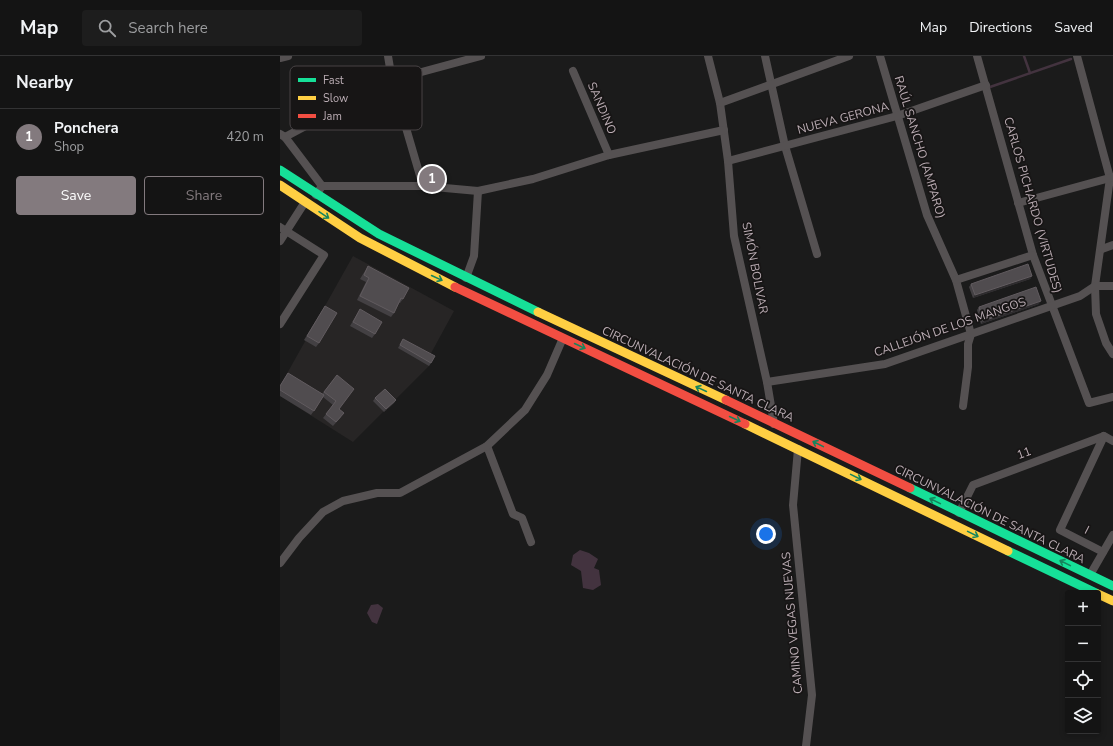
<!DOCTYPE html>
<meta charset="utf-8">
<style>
body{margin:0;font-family:"Nunito Sans",sans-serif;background:#1d1d1d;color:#f1f3f6}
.controls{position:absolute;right:12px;bottom:12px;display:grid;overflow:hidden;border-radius:4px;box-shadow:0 2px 6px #0003}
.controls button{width:36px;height:36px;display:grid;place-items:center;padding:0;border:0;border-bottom:1px solid #333334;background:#141414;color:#f1f3f6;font:20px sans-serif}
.you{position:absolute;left:486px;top:478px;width:14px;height:14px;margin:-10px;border:3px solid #fff;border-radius:50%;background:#1a73e8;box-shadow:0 0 0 6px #1a73e833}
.badge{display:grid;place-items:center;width:26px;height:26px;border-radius:50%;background:#837a7e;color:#fff;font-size:13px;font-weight:700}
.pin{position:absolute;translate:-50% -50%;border:2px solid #fff;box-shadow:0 1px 4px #0006}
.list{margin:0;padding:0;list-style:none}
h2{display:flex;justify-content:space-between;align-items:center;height:52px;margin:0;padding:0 16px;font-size:17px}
h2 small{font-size:13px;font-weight:400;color:#9d9ea0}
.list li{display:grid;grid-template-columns:26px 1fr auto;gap:12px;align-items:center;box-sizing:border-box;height:56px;padding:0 16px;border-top:1px solid #333334}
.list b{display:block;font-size:15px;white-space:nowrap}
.list p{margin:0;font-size:13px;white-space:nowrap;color:#9d9ea0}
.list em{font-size:13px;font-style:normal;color:#9d9ea0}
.actions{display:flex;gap:8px;padding:12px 16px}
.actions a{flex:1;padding:9px 0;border:1px solid #837a7e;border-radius:4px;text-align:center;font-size:14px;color:#837a7e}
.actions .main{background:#837a7e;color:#fff}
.icon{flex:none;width:22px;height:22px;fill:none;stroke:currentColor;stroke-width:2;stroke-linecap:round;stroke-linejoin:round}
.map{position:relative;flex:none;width:833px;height:690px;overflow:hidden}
header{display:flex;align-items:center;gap:24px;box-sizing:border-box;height:56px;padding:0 20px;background:#141414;border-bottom:1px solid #333334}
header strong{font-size:19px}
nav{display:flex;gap:22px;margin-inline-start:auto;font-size:14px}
.search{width:280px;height:36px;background:#1d1d1d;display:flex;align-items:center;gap:10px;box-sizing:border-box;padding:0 14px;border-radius:4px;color:#9d9ea0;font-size:15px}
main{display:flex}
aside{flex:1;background:#141414}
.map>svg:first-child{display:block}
.built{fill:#272525}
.water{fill:#43333f}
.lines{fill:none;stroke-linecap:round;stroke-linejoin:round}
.stream{stroke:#43333f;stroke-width:2.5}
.street{stroke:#555152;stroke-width:8}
.fast{stroke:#16e098;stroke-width:9}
.slow{stroke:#ffcf43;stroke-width:9}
.jam{stroke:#f24e42;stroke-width:9}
.wall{fill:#434043}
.shaded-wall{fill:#2e2c2e}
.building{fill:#504c4f;stroke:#615b5f}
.oneway{stroke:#16855d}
.labels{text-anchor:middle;stroke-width:3.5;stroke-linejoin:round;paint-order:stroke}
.street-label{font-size:12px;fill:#bbadb4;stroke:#171515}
.key{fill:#171515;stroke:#484345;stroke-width:1}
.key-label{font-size:11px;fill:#bbadb4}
</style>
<header>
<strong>Map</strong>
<div class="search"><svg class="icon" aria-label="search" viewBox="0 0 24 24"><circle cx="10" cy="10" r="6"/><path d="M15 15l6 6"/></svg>Search here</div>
<nav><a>Map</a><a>Directions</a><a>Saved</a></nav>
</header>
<main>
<aside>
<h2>Nearby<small></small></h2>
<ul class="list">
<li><span class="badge">1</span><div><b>Ponchera</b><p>Shop</p></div><em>420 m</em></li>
</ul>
<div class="actions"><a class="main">Save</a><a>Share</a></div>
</aside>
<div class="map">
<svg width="833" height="690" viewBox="0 0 833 690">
<rect width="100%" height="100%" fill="#1b1b1b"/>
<polygon class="built" points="73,200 174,255 149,301 153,303 149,310 73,386 0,340 0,330"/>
<g class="water">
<polygon points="300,494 309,497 318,503 314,512 319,514 321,529 313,534 303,532 301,515 291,509 293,499"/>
<polygon points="98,548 103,552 97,568 92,566 87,557 91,549"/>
</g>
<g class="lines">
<g class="stream">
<polyline points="744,0 750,17"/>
<polyline points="710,31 791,3"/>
</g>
<g class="street">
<polyline points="108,0 112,24 143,130"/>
<polyline points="428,0 440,47 448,105 454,180 487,326 494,368"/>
<polyline points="485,0 505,90 537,198"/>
<polyline points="600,0 647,159 676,224 691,278 688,288 688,311 683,350"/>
<polyline points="697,0 753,199 809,347 833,341"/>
<polyline points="797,0 830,122 815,230 816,258 826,287 833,298"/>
<polyline points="0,2 8,0"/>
<polyline points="293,15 329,99"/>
<polyline points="440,47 569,0"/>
<polyline points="0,78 5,81 42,130"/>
<polyline points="5,81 112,24 201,0"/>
<polyline points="448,105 617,60 706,29"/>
<polyline points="36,139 42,130 143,130 198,135 253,123 329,99 444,74"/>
<polyline points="738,147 833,121"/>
<polyline points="0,171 44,199 0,268"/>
<polyline points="0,185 25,146"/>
<polyline points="822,193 833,189"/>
<polyline points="186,222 194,200 198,135"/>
<polyline points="676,224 753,199"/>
<polyline points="487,326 605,308 800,240 815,230 833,230"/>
<polyline points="207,390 233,458 242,462 251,486"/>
<polyline points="518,393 513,449 532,639 526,690"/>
<polyline points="679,457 693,429 824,380 833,385"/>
<polyline points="823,496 780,474 824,380"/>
<polyline points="0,507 19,482 43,456 63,445 97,437 120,437 207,390 245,354 267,319 283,282"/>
<polyline points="810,519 833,479"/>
</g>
<g class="fast">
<polyline points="0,114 99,178 258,256"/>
<polyline points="630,432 833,530"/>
<polyline points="728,495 816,537"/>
</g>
<g class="slow">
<polyline points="0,129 80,182 175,231"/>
<polyline points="258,256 446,344"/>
<polyline points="465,368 728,495"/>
<polyline points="818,538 833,545"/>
</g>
<g class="jam">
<polyline points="175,231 465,368"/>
<polyline points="446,344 630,432"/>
</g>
</g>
<g class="wall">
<polygon points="88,210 123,243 120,247 119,247 114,257 111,261 77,244 86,226 80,223"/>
<polygon points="752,220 750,223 693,242 689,231 691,228"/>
<polygon points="759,248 701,268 697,254 699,251"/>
<polygon points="45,250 39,287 36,291 24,284"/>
<polygon points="80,253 95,278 92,282 70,270"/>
<polygon points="123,283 151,307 149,310 118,292"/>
<polygon points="8,317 42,338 57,319 59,353 61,361 53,370 43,362 53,349 43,341 31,359 0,340 0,330"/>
<polygon points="95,342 116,344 114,347 104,356 93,345"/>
</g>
<g class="shaded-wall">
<polygon points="752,220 750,223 693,242 695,239"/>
<polygon points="761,245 759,248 701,268 703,265"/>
<polygon points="116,344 114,347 104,356 106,353"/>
</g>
<g class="building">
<polygon points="748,208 752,220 695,239 691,228"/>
<polygon points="88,210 129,232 123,243 121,242 114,257 80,240 89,222 84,219"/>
<polygon points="756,231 761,245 703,265 699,251"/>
<polygon points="45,250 57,257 39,287 27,280"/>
<polygon points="80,253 102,266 95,278 73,266"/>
<polygon points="123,283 155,300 151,307 120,289"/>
<polygon points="8,317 44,339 34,355 0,334 0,330"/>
<polygon points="57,319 74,333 59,353 64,357 56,366 46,358 56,345 44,336"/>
<polygon points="105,333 116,344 106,353 95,342"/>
</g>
<defs><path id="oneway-shaft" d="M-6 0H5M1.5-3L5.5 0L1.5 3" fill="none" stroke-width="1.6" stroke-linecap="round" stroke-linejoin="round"/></defs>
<g class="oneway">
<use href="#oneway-shaft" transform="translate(44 159) rotate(34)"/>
<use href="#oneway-shaft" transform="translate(157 222) rotate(25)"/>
<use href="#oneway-shaft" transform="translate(300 290) rotate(25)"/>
<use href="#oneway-shaft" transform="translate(421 333) rotate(-155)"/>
<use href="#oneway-shaft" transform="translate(455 363) rotate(25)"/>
<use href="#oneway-shaft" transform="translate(538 388) rotate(-154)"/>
<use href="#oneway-shaft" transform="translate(576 421) rotate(26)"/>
<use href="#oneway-shaft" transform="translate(655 445) rotate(-154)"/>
<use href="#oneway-shaft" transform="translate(693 478) rotate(26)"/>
<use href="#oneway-shaft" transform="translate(785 507) rotate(-154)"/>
</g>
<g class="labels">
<g class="street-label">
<text transform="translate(322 52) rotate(67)" y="4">SANDINO</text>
<text transform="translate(563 62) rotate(-15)" y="4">NUEVA GERONA</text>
<text transform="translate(640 91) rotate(73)" y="4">RAÚL SANCHO (AMPARO)</text>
<text transform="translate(753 149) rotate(74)" y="4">CARLOS PICHARDO (VIRTUDES)</text>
<text transform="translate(475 212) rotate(79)" y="4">SIMÓN BOLIVAR</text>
<text transform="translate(670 271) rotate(-19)" y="4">CALLEJÓN DE LOS MANGOS</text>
<text transform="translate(418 318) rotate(25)" y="4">CIRCUNVALACIÓN DE SANTA CLARA</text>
<text transform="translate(744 397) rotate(-20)" y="4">11</text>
<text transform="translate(710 458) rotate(26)" y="4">CIRCUNVALACIÓN DE SANTA CLARA</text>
<text transform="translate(807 474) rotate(27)" y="4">I</text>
<text transform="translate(512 567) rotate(-95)" y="4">CAMINO VEGAS NUEVAS</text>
</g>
</g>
<rect x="10" y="10" width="132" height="64" rx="6" class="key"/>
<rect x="18" y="22" width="18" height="4" fill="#16e098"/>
<rect x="18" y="40" width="18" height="4" fill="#ffcf43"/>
<rect x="18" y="58" width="18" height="4" fill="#f24e42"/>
<g class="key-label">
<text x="43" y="28">Fast</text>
<text x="43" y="46">Slow</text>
<text x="43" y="64">Jam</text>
</g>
</svg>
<div class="controls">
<button>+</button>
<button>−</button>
<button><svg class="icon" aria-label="locate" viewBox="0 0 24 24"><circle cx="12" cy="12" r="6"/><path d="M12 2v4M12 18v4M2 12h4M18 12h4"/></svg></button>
<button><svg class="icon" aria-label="layers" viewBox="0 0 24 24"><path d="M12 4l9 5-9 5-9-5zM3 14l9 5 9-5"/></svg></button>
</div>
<div class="you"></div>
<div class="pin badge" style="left:152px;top:123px">1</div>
</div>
</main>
